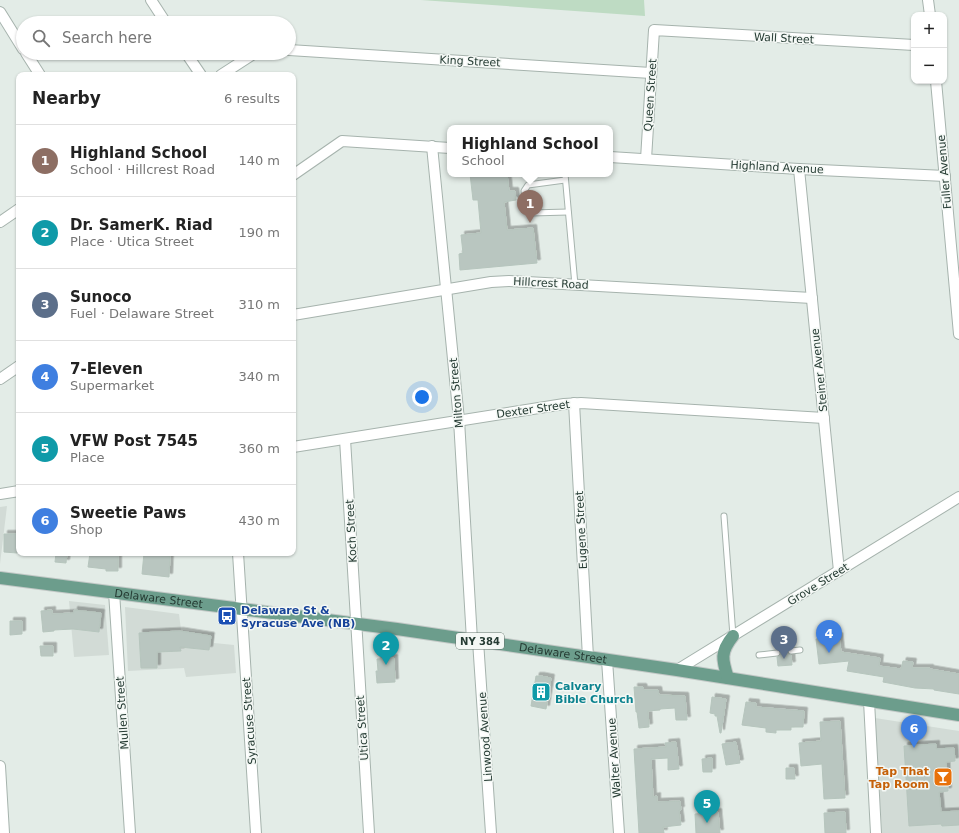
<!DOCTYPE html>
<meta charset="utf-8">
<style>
body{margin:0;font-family:"DejaVu Sans",sans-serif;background:#f2f2f2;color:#222}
.controls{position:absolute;right:12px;top:12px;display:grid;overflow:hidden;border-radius:8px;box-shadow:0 1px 3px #0004}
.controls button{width:36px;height:36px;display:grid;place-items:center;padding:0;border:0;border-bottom:1px solid #e0e0e0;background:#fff;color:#222;font:20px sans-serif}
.you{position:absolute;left:422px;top:397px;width:14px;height:14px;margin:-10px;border:3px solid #fff;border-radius:50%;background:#1a73e8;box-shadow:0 0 0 6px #1a73e833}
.badge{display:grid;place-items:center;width:26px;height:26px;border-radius:50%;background:#d93025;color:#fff;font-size:13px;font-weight:700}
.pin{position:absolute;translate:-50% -33px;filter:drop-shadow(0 1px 2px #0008)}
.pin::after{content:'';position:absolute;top:21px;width:14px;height:12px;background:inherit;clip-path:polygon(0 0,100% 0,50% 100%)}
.popup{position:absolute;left:447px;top:125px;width:166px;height:52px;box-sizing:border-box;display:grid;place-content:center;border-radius:8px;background:#fff;filter:drop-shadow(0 1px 3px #0005);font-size:13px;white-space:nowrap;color:#767676}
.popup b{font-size:15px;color:#222}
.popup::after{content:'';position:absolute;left:50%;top:100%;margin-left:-8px;border:8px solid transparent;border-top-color:#fff}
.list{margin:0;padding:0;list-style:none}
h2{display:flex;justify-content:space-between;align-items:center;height:52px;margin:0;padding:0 16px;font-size:17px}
h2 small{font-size:13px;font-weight:400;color:#767676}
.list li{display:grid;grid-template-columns:26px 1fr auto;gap:12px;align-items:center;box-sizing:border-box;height:72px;padding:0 16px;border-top:1px solid #e0e0e0}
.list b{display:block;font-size:15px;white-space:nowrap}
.list p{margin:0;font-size:13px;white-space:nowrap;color:#767676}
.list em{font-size:13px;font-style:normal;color:#767676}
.icon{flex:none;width:22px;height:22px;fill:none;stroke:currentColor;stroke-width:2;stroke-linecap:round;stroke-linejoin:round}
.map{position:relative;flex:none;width:959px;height:833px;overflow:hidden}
.search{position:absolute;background:#fff;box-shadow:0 1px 3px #0004;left:16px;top:16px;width:280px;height:44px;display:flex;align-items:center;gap:10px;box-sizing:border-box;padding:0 14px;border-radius:22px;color:#767676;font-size:15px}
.panel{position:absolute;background:#fff;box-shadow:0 1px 3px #0004;left:16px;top:72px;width:280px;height:484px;border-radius:8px}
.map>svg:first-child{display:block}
.built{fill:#d2dbd6}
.green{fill:#bedbc3}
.building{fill:#b9c6c0;stroke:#b6c5bd;filter:url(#shadow)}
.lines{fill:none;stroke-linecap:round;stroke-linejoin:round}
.service-casing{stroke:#a6b3ad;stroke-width:7}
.minor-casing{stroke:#a6b3ad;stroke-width:12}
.primary-casing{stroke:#c2c8c6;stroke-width:14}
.service{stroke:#fff;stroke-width:5}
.minor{stroke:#fff;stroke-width:10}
.primary{stroke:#6c9d8c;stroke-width:12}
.labels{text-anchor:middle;stroke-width:3;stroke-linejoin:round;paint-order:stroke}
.shield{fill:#f4f8f5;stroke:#63746d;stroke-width:1}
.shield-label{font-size:10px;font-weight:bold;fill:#253b33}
.street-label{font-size:11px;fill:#253b33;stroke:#f4f8f5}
.transit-label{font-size:11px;font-weight:bold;fill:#164399;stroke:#f4f8f5;text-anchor:start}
.culture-label{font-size:11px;font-weight:bold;fill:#0d838f;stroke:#f4f8f5;text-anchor:start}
.food-label{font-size:11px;font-weight:bold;fill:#c56008;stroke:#f4f8f5;text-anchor:end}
</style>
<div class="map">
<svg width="959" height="833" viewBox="0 0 959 833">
<defs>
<filter id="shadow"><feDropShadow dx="3.5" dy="-3.5" stdDeviation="0" flood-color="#0004"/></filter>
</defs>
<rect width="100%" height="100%" fill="#e3ece7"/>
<g class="built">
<polygon points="7,506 0,564 0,507"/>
<polygon points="69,601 105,605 109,655 74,657"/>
<polygon points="125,607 179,614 181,630 214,633 214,643 234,645 236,673 186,677 184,668 128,671"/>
<polygon points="875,718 959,731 959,833 882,833"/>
</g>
<polygon class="green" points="421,0 644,0 645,16"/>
<g class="building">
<polygon points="470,174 507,174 509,191 515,191 516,200 504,202 507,230 533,228 537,263 460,270 459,254 463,253 461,235 481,233 478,200 473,200"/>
<polygon points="4,534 17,534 17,553 4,552"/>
<polygon points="56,553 67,553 66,563 55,562"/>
<polygon points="90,553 116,553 116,555 118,555 118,571 106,571 106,569 88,567"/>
<polygon points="144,553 151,553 151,555 170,556 169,577 142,574"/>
<polygon points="52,610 52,614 74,613 74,610 101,613 99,632 73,629 54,630 54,631 43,632 41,611"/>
<polygon points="10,621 22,621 22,634 10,635"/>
<polygon points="180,631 211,636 209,650 180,647 181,651 157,652 157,668 141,668 139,633"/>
<polygon points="839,636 841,652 880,658 879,666 901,669 903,661 913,662 912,668 930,668 930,669 959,674 959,694 934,690 934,689 915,688 883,682 884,677 847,671 849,661 819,664 816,639"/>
<polygon points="789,640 790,647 787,651 788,654 791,655 792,665 778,666 777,657 780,656 781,653 780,650 776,649 776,642"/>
<polygon points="40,646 53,646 53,656 41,656"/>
<polygon points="394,658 395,682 377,683 376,671 378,671 377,659"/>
<polygon points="536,676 541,676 551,678 546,709 531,706"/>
<polygon points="634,687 643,687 644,690 658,690 659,695 685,696 687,720 676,720 675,708 660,709 660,710 648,711 649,727 639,728 637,712 636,712"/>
<polygon points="712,697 726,699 721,733 720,733 717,716 715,716 715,714 710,713"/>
<polygon points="746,702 756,703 756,707 804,711 803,727 791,727 791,730 776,730 776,733 766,732 766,728 742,725"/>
<polygon points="840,721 845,798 824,799 822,764 801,766 799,743 821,741 820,722"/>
<polygon points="676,742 679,769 668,770 668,758 651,759 653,797 657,796 657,802 680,801 681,810 679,810 681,825 663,827 664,833 639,833 634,749 666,747 665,743"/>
<polygon points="736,742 740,763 726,765 722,744"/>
<polygon points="936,744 936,749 954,748 955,761 946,762 948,791 939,792 941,812 959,811 959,825 942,826 941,824 909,826 904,746"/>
<polygon points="712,758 712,772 703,772 702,759"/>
<polygon points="786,768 794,768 795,779 786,779"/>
<polygon points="718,812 720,833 696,833 695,814"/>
<polygon points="845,812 846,833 825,833 824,813"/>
</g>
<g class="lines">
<g class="service-casing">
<g id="service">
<polyline points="565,174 575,285"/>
<polyline points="565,180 528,185 524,191 527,209 531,213 568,212"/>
<polyline points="724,516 733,636"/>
<polyline points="791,651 800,650"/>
<polyline points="759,655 777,653"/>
</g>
</g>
<g class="minor-casing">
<g id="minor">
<polyline points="151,0 166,23"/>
<polyline points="928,0 930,15"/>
<polyline points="0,12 23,49"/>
<polyline points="289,50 651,73"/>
<polyline points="26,53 40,75"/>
<polyline points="186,53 201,75"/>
<polyline points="221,75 255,53"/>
<polyline points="936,81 959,334"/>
<polyline points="432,146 459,420 472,640"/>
<polyline points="610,157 799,169 945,176"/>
<polyline points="646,159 654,30 914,45"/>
<polyline points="799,169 839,571"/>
<polyline points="293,175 342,141 450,148"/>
<polyline points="0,222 19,209"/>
<polyline points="293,315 491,282 509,281 812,298"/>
<polyline points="0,379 19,366"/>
<polyline points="574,403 588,657"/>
<polyline points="345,439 369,833"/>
<polyline points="293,447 564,404 581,403 824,418"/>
<polyline points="0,494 19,491"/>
<polyline points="238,553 256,833"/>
<polyline points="114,592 130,833"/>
<polyline points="478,641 491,833"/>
<polyline points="607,660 619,833"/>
<polyline points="677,670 959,497"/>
<polyline points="869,701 876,833"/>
<polyline points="0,766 4,833"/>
</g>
</g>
<g class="primary-casing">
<g id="primary">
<path id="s1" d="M0,578L397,629L677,670L959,715"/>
<path d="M728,678C722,660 720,652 733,636"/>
</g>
</g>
<use href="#service" class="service"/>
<use href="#minor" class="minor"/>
<use href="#primary" class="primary"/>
</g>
<defs>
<g id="bus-square" transform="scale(1)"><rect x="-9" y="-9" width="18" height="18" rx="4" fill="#1a4fb4" stroke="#f4f8f5"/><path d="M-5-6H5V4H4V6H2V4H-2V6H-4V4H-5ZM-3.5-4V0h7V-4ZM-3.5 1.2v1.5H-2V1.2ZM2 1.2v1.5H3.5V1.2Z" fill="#fff"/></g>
<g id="building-square" transform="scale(1)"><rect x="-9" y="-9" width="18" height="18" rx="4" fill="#0f9aa8" stroke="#f4f8f5"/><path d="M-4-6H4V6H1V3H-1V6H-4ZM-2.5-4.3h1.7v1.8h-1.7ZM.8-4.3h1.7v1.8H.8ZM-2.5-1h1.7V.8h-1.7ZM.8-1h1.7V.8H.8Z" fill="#fff"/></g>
<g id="bar-square" transform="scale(1)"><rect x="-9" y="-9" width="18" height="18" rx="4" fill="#e8710a" stroke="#f4f8f5"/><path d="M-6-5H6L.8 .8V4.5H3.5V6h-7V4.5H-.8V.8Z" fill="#fff"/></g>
</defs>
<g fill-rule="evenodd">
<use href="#bus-square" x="227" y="616"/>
<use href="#building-square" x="541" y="692"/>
<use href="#bar-square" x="943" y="777"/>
</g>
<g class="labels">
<rect class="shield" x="456" y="633" width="48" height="16" rx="3"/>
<g class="shield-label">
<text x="480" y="645">NY 384</text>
</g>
<g class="street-label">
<text transform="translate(784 38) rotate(3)" y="4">Wall Street</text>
<text transform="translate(470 61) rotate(3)" y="4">King Street</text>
<text transform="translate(650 95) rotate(-86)" y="4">Queen Street</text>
<text transform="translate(777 167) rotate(3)" y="4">Highland Avenue</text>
<text transform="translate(944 172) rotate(-95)" y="4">Fuller Avenue</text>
<text transform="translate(551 283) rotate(3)" y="4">Hillcrest Road</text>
<text transform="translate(819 370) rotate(-96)" y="4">Steiner Avenue</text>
<text transform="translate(456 393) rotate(-95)" y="4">Milton Street</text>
<text transform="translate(533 409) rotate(-8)" y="4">Dexter Street</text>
<text transform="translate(581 530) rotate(-93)" y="4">Eugene Street</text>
<text transform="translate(351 531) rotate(-93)" y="4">Koch Street</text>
<text transform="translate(818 584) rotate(-32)" y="4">Grove Street</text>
<text dy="4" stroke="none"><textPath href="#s1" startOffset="160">Delaware Street</textPath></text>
<text dy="4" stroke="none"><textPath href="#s1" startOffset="568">Delaware Street</textPath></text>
<text transform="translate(122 713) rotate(-94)" y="4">Mullen Street</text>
<text transform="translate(249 721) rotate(-94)" y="4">Syracuse Street</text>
<text transform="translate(362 728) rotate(-94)" y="4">Utica Street</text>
<text transform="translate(485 737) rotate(-94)" y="4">Linwood Avenue</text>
<text transform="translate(614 758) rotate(-94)" y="4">Walter Avenue</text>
</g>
<g class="transit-label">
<text x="241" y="614">Delaware St &amp;<tspan x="241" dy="13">Syracuse Ave (NB)</tspan></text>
</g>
<g class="culture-label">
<text x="555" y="690">Calvary<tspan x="555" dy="13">Bible Church</tspan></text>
</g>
<g class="food-label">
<text x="929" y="775">Tap That<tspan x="929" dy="13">Tap Room</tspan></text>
</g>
</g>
</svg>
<div class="controls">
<button>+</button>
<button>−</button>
</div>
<div class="you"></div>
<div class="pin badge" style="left:530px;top:223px;background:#8d6e63">1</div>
<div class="popup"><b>Highland School</b>School</div>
<div class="pin badge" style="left:386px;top:665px;background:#0f9aa8">2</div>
<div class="pin badge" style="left:784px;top:659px;background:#5c6f8a">3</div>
<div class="pin badge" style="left:829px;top:653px;background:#3f7fe0">4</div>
<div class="pin badge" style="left:707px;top:823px;background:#0f9aa8">5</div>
<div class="pin badge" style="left:914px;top:748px;background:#3f7fe0">6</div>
<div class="search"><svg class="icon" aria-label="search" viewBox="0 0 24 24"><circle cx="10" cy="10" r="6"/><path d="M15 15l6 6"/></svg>Search here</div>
<section class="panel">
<h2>Nearby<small>6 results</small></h2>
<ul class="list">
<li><span class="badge" style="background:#8d6e63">1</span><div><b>Highland School</b><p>School · Hillcrest Road</p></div><em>140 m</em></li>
<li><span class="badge" style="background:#0f9aa8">2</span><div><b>Dr. SamerK. Riad</b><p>Place · Utica Street</p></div><em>190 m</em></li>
<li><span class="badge" style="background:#5c6f8a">3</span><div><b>Sunoco</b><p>Fuel · Delaware Street</p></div><em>310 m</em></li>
<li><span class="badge" style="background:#3f7fe0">4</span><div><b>7-Eleven</b><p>Supermarket</p></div><em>340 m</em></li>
<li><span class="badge" style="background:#0f9aa8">5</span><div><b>VFW Post 7545</b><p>Place</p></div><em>360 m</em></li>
<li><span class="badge" style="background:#3f7fe0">6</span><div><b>Sweetie Paws</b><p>Shop</p></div><em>430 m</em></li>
</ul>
</section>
</div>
